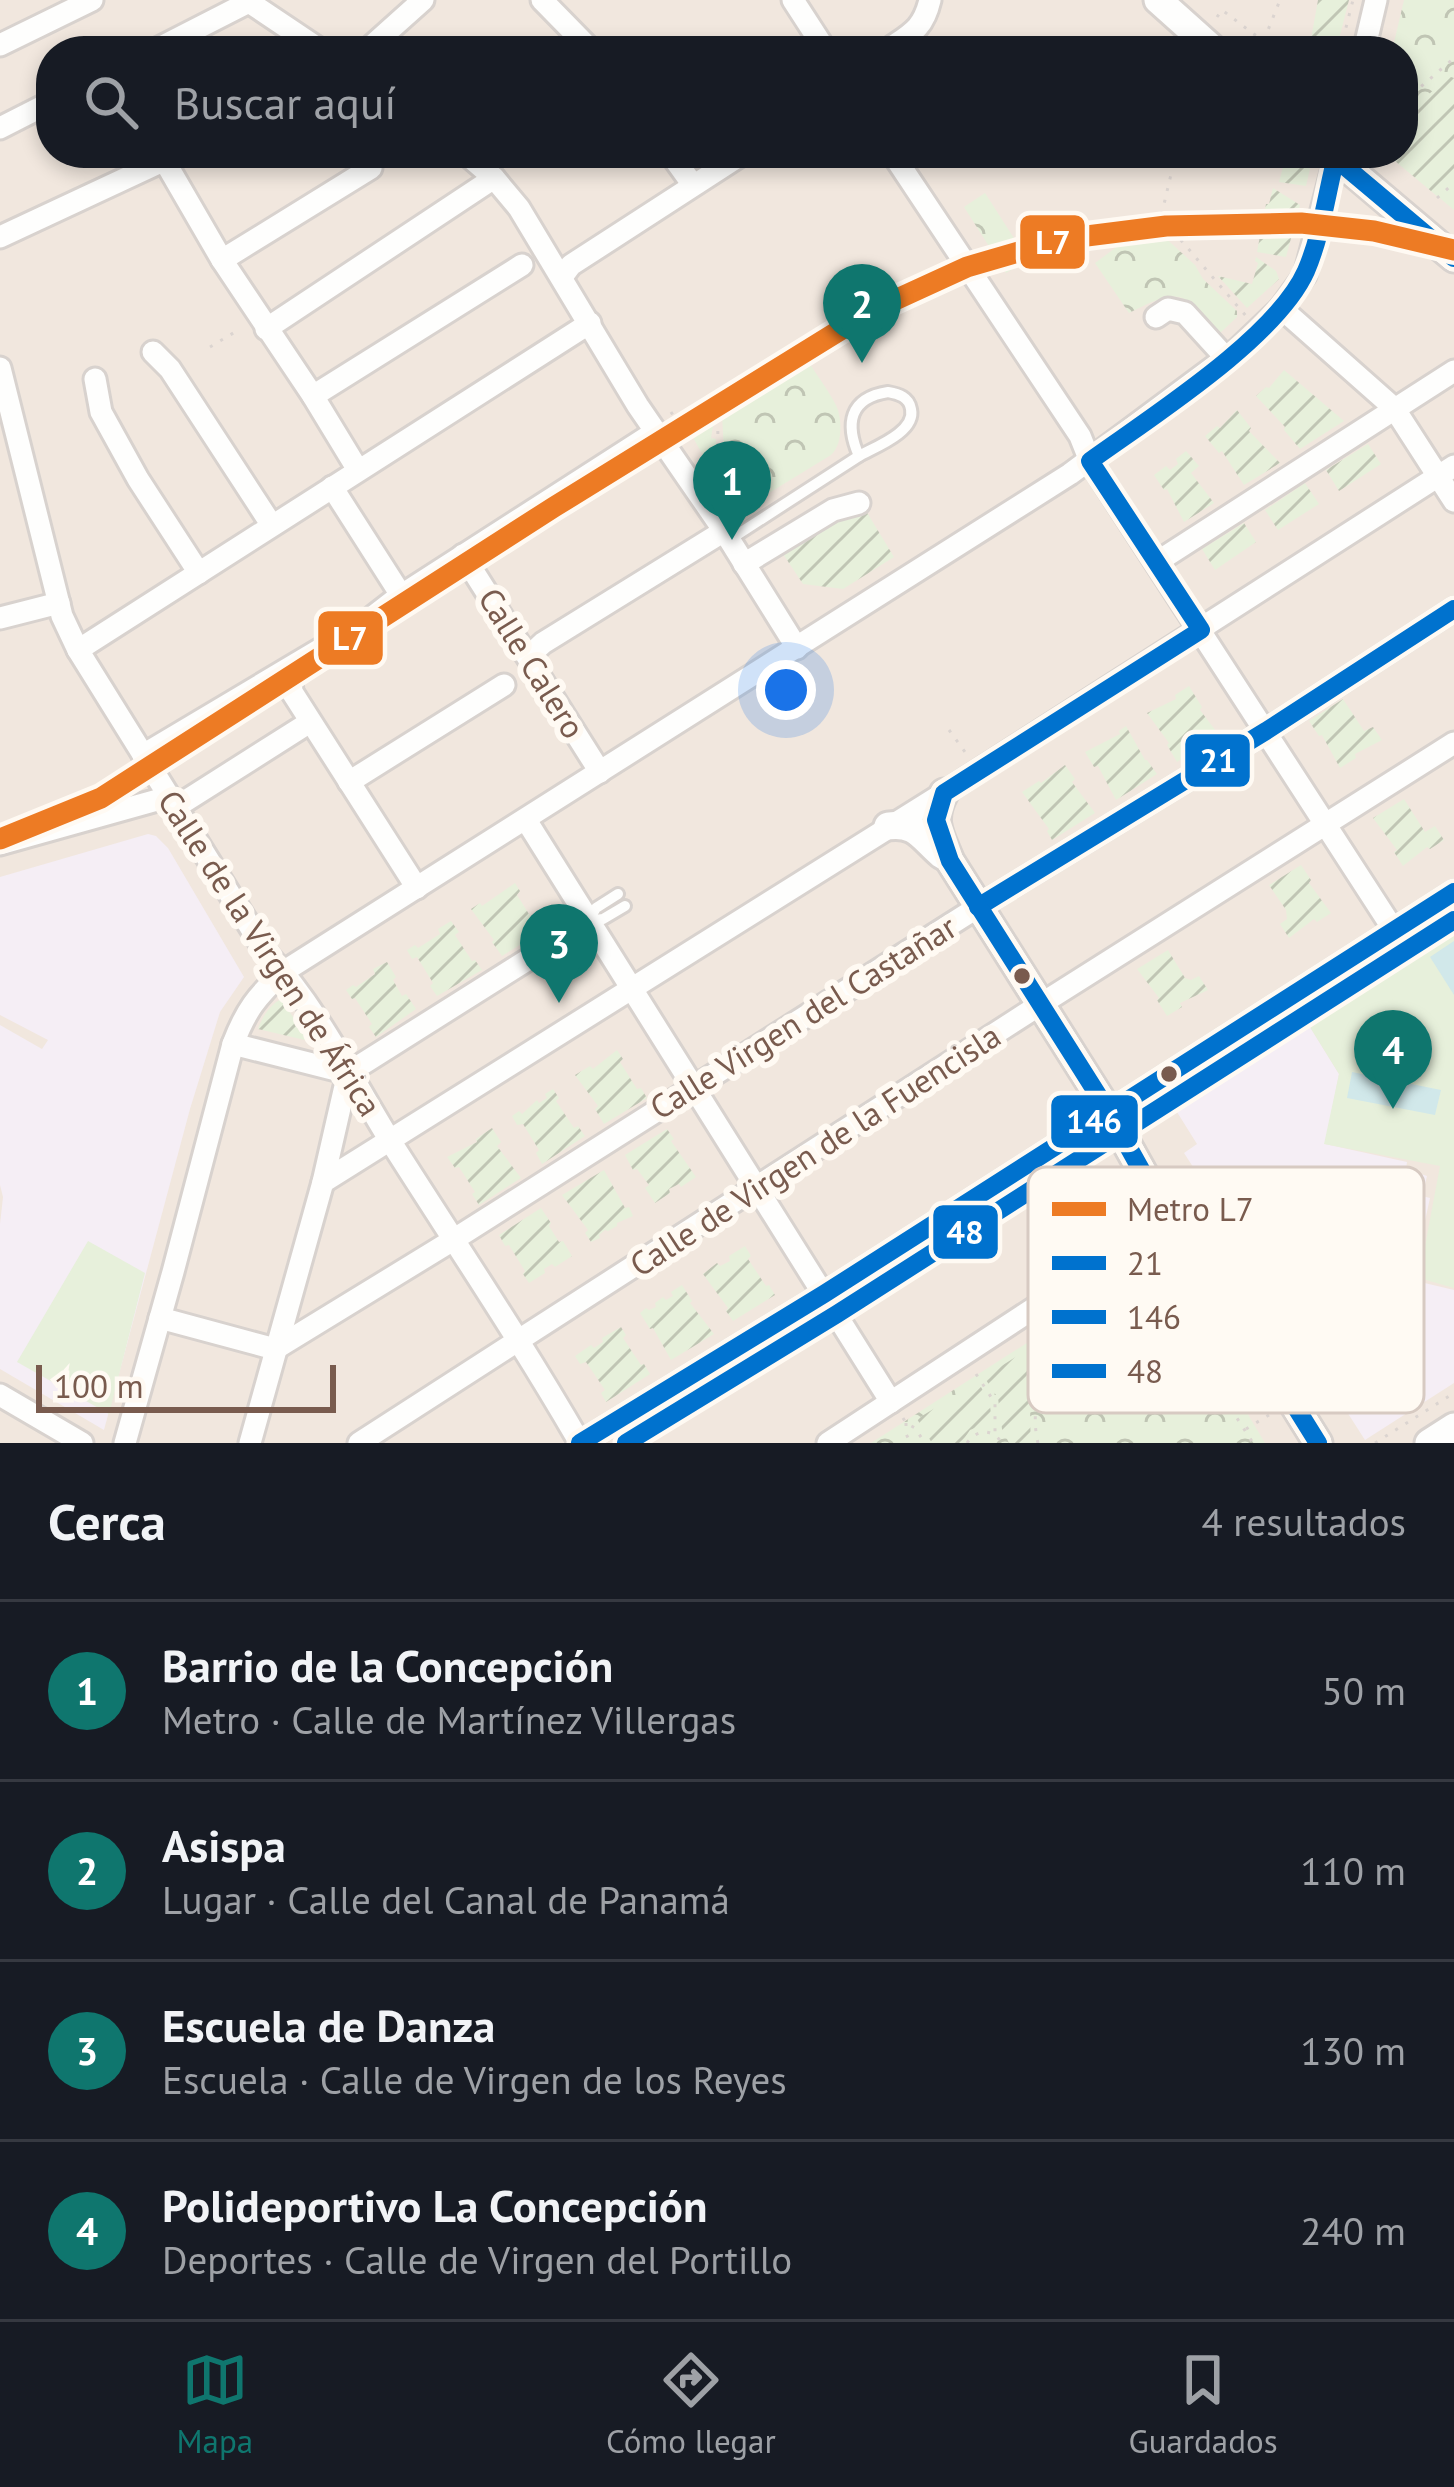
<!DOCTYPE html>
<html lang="es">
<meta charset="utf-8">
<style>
body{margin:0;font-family:"PT Sans",sans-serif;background:#20242c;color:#f1f3f6}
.scale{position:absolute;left:36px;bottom:30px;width:300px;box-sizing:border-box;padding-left:12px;border:6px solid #795b4e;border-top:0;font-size:33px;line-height:42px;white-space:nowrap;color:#795b4e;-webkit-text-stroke:9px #fffaf3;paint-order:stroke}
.you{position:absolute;left:786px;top:690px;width:42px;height:42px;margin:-30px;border:9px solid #fff;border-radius:50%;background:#1a73e8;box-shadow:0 0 0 18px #1a73e833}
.badge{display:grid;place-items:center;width:78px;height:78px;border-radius:50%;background:#0f766e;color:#fff;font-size:39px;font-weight:700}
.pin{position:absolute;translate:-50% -99px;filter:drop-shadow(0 3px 6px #0008)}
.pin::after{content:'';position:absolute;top:63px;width:42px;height:36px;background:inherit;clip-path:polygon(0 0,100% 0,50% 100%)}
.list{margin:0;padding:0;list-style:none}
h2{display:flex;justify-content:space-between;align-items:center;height:156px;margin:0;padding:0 48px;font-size:51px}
h2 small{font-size:39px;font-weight:400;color:#9ea1a6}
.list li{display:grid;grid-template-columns:78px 1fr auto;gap:36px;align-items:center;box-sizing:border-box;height:180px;padding:0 48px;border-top:3px solid #363941}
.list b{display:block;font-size:45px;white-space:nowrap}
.list p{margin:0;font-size:39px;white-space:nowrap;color:#9ea1a6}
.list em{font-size:39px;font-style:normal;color:#9ea1a6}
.icon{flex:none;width:66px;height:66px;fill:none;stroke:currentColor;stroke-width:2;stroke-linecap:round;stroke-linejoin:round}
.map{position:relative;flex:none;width:1454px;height:1443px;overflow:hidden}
.search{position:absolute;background:#171b24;box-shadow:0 6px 18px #0003;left:36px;right:36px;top:36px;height:132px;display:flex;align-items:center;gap:30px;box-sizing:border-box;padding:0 42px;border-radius:48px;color:#9ea1a6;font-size:45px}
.sheet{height:876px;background:#171b24}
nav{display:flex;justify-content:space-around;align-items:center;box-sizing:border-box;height:168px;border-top:3px solid #363941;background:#171b24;font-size:33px;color:#9ea1a6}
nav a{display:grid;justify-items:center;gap:6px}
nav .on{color:#0f766e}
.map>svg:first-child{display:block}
.residential{fill:#f1e7de;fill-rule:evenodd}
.education{fill:#f5eef5}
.park{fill:url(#park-crowns)}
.garden{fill:url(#garden-furrows)}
.pitch{fill:#e7f0db}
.water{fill:#d1e8ea}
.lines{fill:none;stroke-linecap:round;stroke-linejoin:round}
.service-casing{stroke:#d8d2ce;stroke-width:16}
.minor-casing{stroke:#d8d2ce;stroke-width:27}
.tertiary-casing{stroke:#d8d2ce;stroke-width:33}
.path{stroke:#dbd4d0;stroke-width:3;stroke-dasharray:3 9;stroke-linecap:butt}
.service{stroke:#fefefd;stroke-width:10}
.minor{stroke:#fefefd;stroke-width:21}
.tertiary{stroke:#fefefd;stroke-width:27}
.bus-1-casing{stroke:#fffaf3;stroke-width:27}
.bus-2-casing{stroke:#fffaf3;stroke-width:27}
.bus-3-casing{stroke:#fffaf3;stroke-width:27}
.bus-1{stroke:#0072ce;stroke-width:18}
.bus-2{stroke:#0072ce;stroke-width:18}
.bus-3{stroke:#0072ce;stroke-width:18}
.metro-1-casing{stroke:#fffaf3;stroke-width:30}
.metro-1{stroke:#ed7b24;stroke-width:21}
.bus-dot{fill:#795b4e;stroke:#fffaf3;stroke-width:4.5}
.labels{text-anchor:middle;stroke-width:12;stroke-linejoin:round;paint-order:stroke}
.street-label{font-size:33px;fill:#795b4e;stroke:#fffaf3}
.key{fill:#fffaf3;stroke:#d7cac2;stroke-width:3}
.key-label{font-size:33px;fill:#795b4e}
.line-badge{stroke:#fffaf3;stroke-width:4.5}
.badge-label{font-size:33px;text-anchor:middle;font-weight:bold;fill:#fff}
</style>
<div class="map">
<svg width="1454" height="1443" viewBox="0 0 1454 1443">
<defs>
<pattern id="park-crowns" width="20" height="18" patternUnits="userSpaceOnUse" patternTransform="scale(3)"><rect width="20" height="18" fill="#e7f0db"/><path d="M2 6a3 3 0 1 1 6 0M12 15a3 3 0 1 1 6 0" fill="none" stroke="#c0c5b4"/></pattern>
<pattern id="garden-furrows" width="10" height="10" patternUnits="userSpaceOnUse" patternTransform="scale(3)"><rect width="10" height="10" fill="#e7f0db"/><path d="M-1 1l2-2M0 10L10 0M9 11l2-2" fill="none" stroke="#c0c5b4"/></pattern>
</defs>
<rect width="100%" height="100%" fill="#f8f5f0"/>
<path class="residential" d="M0,0H1454V1443H0ZM51,51H1403V153H51Z"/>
<g class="education">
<polygon points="148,834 156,836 168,848 244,977 220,1012 190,1109 104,1430 0,1369 0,1224 3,1197 0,1185 0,1025 42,1049 48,1040 0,1015 0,877"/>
<polygon points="1305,1019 1339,1074 1325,1144 1407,1162 1406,1169 1427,1176 1422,1196 1430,1198 1412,1280 1454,1290 1454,1383 1365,1440 1324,1376 1312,1374 1195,1188 1197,1173 1184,1153 1197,1144 1172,1104"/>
</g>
<g class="park">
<polygon points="1404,0 1454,0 1454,210 1386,153 1403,153 1403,51 1392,51"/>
<polygon points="985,193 1028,260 1006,273 964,207"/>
<path d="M1149,223L1195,265L1203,279L1237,311V317L1218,335C1184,291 1181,286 1129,313L1095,263Z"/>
<path d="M796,344C805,358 834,397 838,410C842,424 842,445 831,455L751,504L737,487L726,494L721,394Z"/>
<polygon points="713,398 713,413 710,414 710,420 714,420 711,438 716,439 717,470 713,473 682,418"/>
<polygon points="1156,1260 1265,1443 871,1443"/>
</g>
<g class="garden">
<polygon points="1318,0 1349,0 1336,51 1312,51 1315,41 1311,39"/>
<polygon points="1448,76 1454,78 1454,180 1437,196 1395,161 1399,156 1396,153 1403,153 1403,119"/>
<polygon points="1275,153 1296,153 1310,169 1306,186 1279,182 1286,156"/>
<polygon points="1273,188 1300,205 1286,257 1257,252 1266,204 1269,204"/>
<polygon points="1256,257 1276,271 1279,279 1247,308 1218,276 1252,284 1258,263 1255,261"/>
<polygon points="1284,370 1344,421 1300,449 1284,430 1285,427 1256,396 1266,387 1269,388"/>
<polygon points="1237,410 1251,428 1249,431 1280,463 1244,485 1222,451 1219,453 1205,436 1217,426 1220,428"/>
<polygon points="1368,444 1381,464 1339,491 1326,470"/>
<polygon points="1186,451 1199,466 1191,473 1214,503 1184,522 1167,489 1164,490 1154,475 1166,466 1170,470 1178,464 1176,459"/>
<polygon points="1305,483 1319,504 1278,530 1265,510"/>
<polygon points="863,506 894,557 843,589 803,584 781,551 836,516"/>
<polygon points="1244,523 1256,542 1215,570 1202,549"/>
<polygon points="1189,686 1202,707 1200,710 1219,735 1177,762 1167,745 1169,743 1147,713 1176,699 1175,695"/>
<polygon points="1343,699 1364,731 1373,727 1382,740 1355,754 1356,758 1340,768 1322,735 1319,736 1309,721"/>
<polygon points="1126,726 1145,760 1147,760 1157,774 1116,800 1098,766 1094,767 1085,752 1120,734 1119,731"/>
<polygon points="1065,765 1075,779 1072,782 1095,813 1052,840 1047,831 1049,829 1022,792 1039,781 1041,783"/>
<polygon points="1404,799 1425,832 1435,826 1444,840 1430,849 1427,847 1403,866 1394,852 1397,850 1373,818"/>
<polygon points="1301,865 1311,880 1309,883 1331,913 1317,922 1314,919 1289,938 1280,924 1287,919 1286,910 1269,885"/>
<polygon points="515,883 520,891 517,895 534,922 538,921 544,930 502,956 492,942 494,940 471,909 480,903 482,906"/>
<polygon points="451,921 459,932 455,935 472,961 475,960 482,970 437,996 430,986 433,983 417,957 412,959 407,950 415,945 418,948 440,934 438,929"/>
<polygon points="1168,950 1185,978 1191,980 1199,976 1208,990 1180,1003 1182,1007 1167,1016 1157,1000 1159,998 1137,969"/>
<polygon points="387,962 396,977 393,980 402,996 406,994 416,1009 376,1037 369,1027 372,1024 355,998 352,999 346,990 353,985 356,987 375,974 373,969"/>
<path d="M281,999L309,1041L258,1029C262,1017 270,1005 281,999Z"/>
<polygon points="617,1050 623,1059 620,1062 637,1089 641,1088 647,1098 604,1124 595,1109 598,1106 575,1075 590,1066 593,1069"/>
<polygon points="553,1089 559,1098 556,1101 574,1128 578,1126 585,1136 542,1164 536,1153 539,1150 523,1124 517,1125 512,1116 519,1111 522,1114 537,1100 539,1103 547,1098 545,1094"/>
<polygon points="492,1128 501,1142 497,1146 521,1178 479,1205 472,1194 475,1192 459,1167 455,1168 447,1157 477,1142 476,1139"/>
<polygon points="667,1129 674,1139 671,1141 696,1177 681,1187 679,1184 669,1189 670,1193 655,1203 645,1188 649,1185 637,1169 633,1170 625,1155"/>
<polygon points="604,1170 625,1208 629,1207 633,1216 617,1223 617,1226 608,1231 605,1230 599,1235 600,1238 591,1242 585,1233 588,1230 562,1195"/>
<polygon points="541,1208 551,1223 549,1226 559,1242 563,1241 572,1256 555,1267 552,1264 544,1269 545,1273 529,1283 523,1274 525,1271 509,1245 505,1246 499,1235"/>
<polygon points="745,1246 751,1256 748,1259 766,1286 769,1285 775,1295 733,1321 726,1311 728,1308 703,1274 717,1263 720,1266 730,1261 729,1256"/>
<polygon points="682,1285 692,1301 690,1303 714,1334 671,1360 653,1328 650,1329 640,1313 646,1308 649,1310 656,1307 655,1303 663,1297 666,1300 673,1296 671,1292"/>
<polygon points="621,1327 626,1335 623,1338 641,1365 644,1364 650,1374 606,1402 601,1393 605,1390 586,1362 580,1364 575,1356 591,1345 594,1348 603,1342 602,1338"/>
<path d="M1052,1334L1055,1339C1034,1370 1026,1406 1032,1443H1009L1002,1429L998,1398L984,1377Z"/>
<path d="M978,1382C985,1394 995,1408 989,1422L970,1430L961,1443H932L917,1419Z"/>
</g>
<g class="pitch">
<polygon points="1454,924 1454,1288 1419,1278 1440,1166 1324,1144 1339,1074 1305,1019"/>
<polygon points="88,1241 145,1273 109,1414 17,1362"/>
</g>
<g class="water">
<polygon points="1454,941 1454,995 1430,957"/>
<polygon points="1352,1072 1441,1090 1435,1115 1347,1098"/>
</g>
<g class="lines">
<g class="service-casing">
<g id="service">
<path d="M888,392C899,394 909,397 911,409C916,432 875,447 859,456C845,424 849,398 888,392Z"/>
<polyline points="729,540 859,456"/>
<polyline points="590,918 596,908 618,894"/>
<polyline points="589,921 603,919 625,906"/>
</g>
</g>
<g class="minor-casing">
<g id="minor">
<polyline points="246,0 322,51"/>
<polyline points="542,0 592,51"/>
<polyline points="793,0 826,51"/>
<polyline points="0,45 92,0"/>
<polyline points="153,51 249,2"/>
<polyline points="366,51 423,0"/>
<path d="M886,51C910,34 923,30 930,0"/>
<polyline points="1364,51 1376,0"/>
<polyline points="0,128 51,102"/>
<polyline points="465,153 494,178 519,208 638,406 724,531 797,648"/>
<polyline points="670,153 693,185"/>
<polyline points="892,153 1080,436 1090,461 1395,932"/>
<polyline points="164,160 222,260 313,396 358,470"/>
<polyline points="0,237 180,153"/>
<polyline points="222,260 371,168"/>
<polyline points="562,277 571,265 744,153"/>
<polyline points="1281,308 1394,408 1454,501"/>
<polyline points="1156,317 1168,309 1185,313 1226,358"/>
<polyline points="266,329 494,178"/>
<polyline points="153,352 170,369 271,524"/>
<path d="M0,368L62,616L78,650L267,954C317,1008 351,1077 389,1139C453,1240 520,1339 580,1443"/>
<polyline points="95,379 101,412 138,479 199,573"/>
<polyline points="313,396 522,265"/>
<polyline points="332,487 401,595"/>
<polyline points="463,555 600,772"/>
<polyline points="1157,562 1454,371"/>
<polyline points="744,564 833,510 859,503"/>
<polyline points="0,618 59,603"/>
<polyline points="78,650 590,323"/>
<polyline points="528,657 543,643 724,531"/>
<polyline points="303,661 291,679 292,692 417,888"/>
<polyline points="143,755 366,622 397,598 655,432"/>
<polyline points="349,782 504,685"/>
<polyline points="176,807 310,722"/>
<polyline points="526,820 891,1402"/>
<polyline points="0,844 168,797"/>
<polyline points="233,1044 348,1073"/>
<polyline points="348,1073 589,921"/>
<polyline points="323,1182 944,793 1454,466"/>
<polyline points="160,1318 275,1349 453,1240 978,907 1266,731 1454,609"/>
<polyline points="0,1395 82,1443"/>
<path d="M125,1443L173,1272L233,1044C246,1010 257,996 283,972L1070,474L1238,349L1281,308L1305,275L1337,153"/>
<polyline points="250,1443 323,1182 348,1073"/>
<polyline points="359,1443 1041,1004 1454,743"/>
<polyline points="580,1443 824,1294 1454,892"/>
<polyline points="828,1443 1169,1220"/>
</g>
</g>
<g class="tertiary-casing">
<g id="tertiary">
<polyline points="1158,0 1215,51"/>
<polyline points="1330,153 1454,258"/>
<path d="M944,793C929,821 939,834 950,861L1110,1114L1169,1220L1196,1247L1318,1443"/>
<path d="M888,826C916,822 922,838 942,855"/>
<polyline points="1429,1443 1454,1427"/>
</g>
</g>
<g class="path">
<polyline points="1217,17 1222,10 1263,41 1261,51"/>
<polyline points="1264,40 1280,0"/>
<polyline points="1340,51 1353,0"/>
<polyline points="1403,102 1453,59"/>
<polyline points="1176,153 1161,217 1246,316"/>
<polyline points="1437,198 1454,183"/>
<polyline points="210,347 240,329"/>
<polyline points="717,395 719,483"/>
<polyline points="671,412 683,431"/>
<polyline points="949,730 965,752"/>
<polyline points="1138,1269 1159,1298"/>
<polyline points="1189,1341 1215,1325"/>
<polyline points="976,1374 995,1403 995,1434"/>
<polyline points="903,1418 906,1423 915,1428 925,1443"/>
<polyline points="906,1423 906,1434 911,1443"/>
<polyline points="1246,1429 1272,1413"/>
<path d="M967,1443C977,1429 992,1428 1002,1443"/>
<path d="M1038,1443C1030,1411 1040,1370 1062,1344C1076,1328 1098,1317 1116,1306L1127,1321L1160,1299L1253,1443"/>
<polyline points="1375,1443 1454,1393"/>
</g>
<use href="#service" class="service"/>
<use href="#minor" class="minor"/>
<use href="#tertiary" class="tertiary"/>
<g class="bus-1-casing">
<g id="bus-1">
<polyline points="1335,158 1454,258"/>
<polyline points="978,907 1266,731 1454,609"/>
<path d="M1318,1443L1196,1247L1169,1220L1110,1114L950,861L936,820L944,793L1201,630L1090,461C1151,417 1276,338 1306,271C1322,234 1327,191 1337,153"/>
</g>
</g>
<g class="bus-2-casing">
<polyline id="bus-2" points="580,1443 824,1294 1454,892"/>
</g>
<g class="bus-3-casing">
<polyline id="bus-3" points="626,1443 837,1314 1454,920"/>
</g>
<use href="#bus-1" class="bus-1"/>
<use href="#bus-2" class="bus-2"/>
<use href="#bus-3" class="bus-3"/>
<g class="metro-1-casing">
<polyline id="metro-1" points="0,839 101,798 554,507 871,311 967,267 1063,239 1166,226 1301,223 1374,231 1454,250"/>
</g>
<use href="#metro-1" class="metro-1"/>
</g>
<g class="bus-dot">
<circle cx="1022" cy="976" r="10"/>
<circle cx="1169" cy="1074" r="10"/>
</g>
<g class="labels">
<g class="street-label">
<text transform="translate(532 663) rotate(58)" y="12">Calle Calero</text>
<text transform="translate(270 953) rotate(57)" y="12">Calle de la Virgen de África</text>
<text transform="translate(803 1017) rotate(-32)" y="12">Calle Virgen del Castañar</text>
<text transform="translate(815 1150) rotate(-33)" y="12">Calle de Virgen de la Fuencisla</text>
</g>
</g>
<rect x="1028" y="1167" width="396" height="246" rx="18" class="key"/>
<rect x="1052" y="1202" width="54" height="14" fill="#ed7b24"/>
<rect x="1052" y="1256" width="54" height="14" fill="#0072ce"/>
<rect x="1052" y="1310" width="54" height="14" fill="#0072ce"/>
<rect x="1052" y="1364" width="54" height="14" fill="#0072ce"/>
<g class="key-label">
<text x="1127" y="1221">Metro L7</text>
<text x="1127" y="1275">21</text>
<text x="1127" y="1329">146</text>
<text x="1127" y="1383">48</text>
</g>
<g class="line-badge">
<rect x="1018" y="213" width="69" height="58" rx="12" fill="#ed7b24"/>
<rect x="316" y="609" width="69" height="58" rx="12" fill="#ed7b24"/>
<rect x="1183" y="732" width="69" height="57" rx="12" fill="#0072ce"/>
<rect x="1049" y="1093" width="91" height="57" rx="12" fill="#0072ce"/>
<rect x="931" y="1203" width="69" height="58" rx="12" fill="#0072ce"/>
</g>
<g class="badge-label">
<text x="1053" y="254">L7</text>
<text x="350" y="650">L7</text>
<text x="1218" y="772">21</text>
<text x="1094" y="1133">146</text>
<text x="965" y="1244">48</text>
</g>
</svg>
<div class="scale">100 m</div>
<div class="you"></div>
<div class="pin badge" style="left:732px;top:540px">1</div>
<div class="pin badge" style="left:862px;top:363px">2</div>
<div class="pin badge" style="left:559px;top:1003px">3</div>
<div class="pin badge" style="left:1393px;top:1109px">4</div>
<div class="search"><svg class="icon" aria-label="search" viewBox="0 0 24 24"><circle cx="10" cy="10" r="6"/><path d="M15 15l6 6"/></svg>Buscar aquí</div>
</div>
<section class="sheet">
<h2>Cerca<small>4 resultados</small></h2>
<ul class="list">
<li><span class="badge">1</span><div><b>Barrio de la Concepción</b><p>Metro · Calle de Martínez Villergas</p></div><em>50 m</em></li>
<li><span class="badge">2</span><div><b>Asispa</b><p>Lugar · Calle del Canal de Panamá</p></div><em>110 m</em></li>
<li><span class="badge">3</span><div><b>Escuela de Danza</b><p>Escuela · Calle de Virgen de los Reyes</p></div><em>130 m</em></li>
<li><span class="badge">4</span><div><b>Polideportivo La Concepción</b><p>Deportes · Calle de Virgen del Portillo</p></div><em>240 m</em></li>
</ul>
</section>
<nav>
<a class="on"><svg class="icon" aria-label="map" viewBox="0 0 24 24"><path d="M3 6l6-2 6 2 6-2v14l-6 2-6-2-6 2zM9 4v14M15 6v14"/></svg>Mapa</a>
<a><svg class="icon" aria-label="directions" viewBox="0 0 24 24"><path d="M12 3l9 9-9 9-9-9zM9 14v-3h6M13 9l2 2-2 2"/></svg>Cómo llegar</a>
<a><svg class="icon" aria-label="saved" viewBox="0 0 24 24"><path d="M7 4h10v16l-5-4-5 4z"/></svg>Guardados</a>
</nav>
